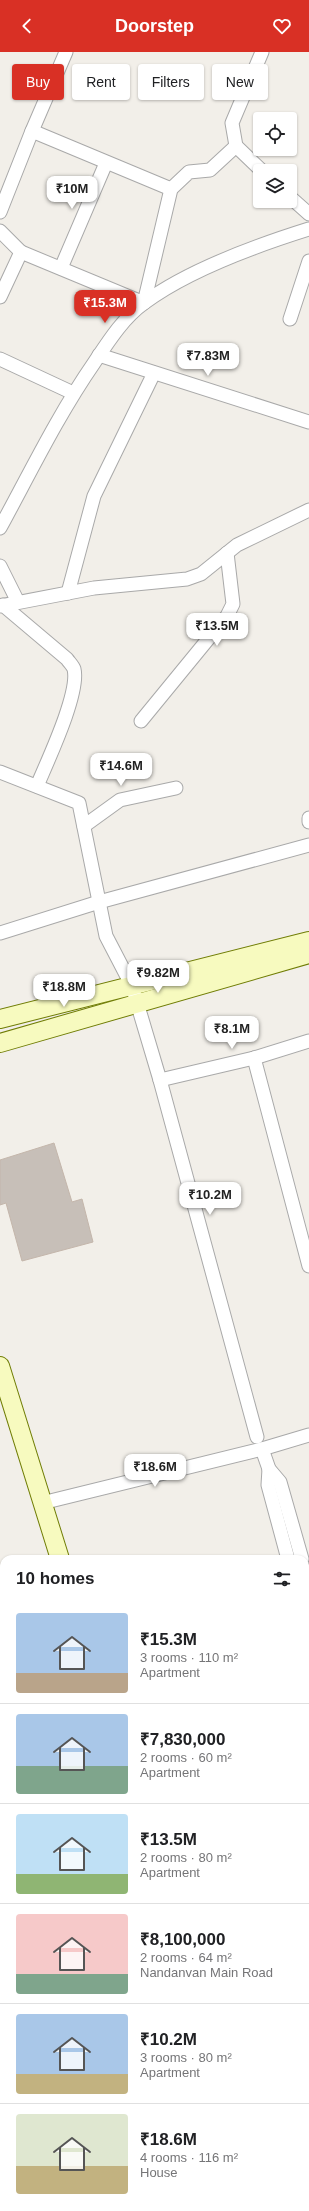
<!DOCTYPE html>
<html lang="en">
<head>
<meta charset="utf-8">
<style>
  :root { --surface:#fff; --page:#f6f6f6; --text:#202124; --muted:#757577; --line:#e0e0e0; --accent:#d93025 }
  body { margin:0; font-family:Arial,sans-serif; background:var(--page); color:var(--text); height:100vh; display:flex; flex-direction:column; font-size:15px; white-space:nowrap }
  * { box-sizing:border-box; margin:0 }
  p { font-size:13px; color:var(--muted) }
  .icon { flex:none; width:22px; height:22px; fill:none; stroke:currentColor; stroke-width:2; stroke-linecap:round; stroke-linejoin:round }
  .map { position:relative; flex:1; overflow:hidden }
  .panel { position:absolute; left:0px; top:1503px; width:309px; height:656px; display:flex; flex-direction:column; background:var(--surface); border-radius:12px 12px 0 0; box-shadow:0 1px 3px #0004 }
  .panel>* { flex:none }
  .banner { position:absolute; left:12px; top:12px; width:285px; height:36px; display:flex; gap:8px }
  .fabs { position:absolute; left:253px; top:60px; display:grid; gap:8px }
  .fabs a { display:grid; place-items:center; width:44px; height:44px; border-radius:4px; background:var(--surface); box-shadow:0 1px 3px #0004; font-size:20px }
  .price { position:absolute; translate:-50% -34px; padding:0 9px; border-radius:8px; background:#fff; color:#222; font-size:13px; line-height:26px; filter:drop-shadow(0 1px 2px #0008) }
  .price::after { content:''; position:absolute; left:50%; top:24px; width:12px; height:9px; margin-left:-6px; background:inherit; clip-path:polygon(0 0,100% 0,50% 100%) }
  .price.on { background:var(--accent); color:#fff }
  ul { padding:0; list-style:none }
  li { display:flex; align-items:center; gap:12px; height:100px; padding:0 16px }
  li+li { border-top:1px solid var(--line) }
  li span { display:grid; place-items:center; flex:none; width:112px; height:80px; border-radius:4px; color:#555 }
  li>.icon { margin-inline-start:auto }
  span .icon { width:48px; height:48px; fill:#fffc; stroke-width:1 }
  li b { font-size:17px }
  h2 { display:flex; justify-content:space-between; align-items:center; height:48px; padding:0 16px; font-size:17px }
  .pill { padding:0 14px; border-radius:4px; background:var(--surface); box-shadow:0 1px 3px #0004; font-size:14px; line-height:36px }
  .pill.on { background:var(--accent); color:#fff }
  header { display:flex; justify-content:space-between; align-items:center; height:52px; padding:0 16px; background:var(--accent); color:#fff; font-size:18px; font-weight:700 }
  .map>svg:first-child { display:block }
  .park { fill:#c8facc }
  .building { fill:#c7bfb8; stroke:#c4b6ab }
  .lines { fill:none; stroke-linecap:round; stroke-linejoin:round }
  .street-casing { stroke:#a9a9a9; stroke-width:15 }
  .secondary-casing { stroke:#707d05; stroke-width:20 }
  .path { stroke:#fa8072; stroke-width:2.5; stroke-dasharray:2 2; stroke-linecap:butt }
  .street { stroke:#fff; stroke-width:13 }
  .secondary { stroke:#f7fabf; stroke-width:18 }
</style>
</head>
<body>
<header><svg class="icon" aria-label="back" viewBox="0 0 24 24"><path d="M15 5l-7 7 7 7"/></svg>Doorstep<svg class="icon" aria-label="heart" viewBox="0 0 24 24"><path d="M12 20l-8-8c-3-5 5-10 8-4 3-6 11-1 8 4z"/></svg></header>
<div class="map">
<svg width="309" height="2159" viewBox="0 0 309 2159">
  <rect width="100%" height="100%" fill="#f2efe9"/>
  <path class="park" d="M309,2012V2159H246L245,2155H305V2013Z"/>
  <path class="building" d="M54,1091L72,1150L82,1147L93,1190L22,1209L6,1151L0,1153V1108Z"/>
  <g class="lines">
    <g class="street-casing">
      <g id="street">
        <path d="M262,0L232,71L236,94L262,119"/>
        <path d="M32,79L66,0"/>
        <path d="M290,145L309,162"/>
        <path d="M0,160L32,79L171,137"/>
        <path d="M0,179L21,200"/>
        <path d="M61,216L106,111"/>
        <path d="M0,245L21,200L144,251L171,137L189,120L210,118L236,94"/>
        <path d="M290,267L309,209"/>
        <path d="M99,303L309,370"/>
        <path d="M0,307L73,341"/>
        <path d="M0,476C30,421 58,363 94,311C108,290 123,266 144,251C187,219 258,193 309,177"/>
        <path d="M0,514L18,550"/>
        <path d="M68,541L94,444L154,321"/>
        <path d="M3,553L67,607C69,610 73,614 74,617C80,641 47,710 37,734"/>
        <path d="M0,554L94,536L187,527L201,522L237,493L309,458"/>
        <path d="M141,669L227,564L233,552L227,501"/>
        <path d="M0,720L79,751L106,884L132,934L160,1028L257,1385"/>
        <path d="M309,766V770"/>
        <path d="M84,774L120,748L176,736"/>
        <path d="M0,881L99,850L309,793"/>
        <path d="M254,1006L309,1214"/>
        <path d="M160,1028L254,1006L309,989"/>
        <path d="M262,1397L269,1417L280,1430L302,1507"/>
        <path d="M269,1417L268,1433L288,1507"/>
        <path d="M42,1451L262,1397L309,1383"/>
        <path d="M305,1518L309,1531"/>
        <path d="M305,1568L309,1583"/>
        <path d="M305,1596L309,1595"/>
        <path d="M0,1641L4,1642"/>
        <path d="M305,1991L309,1990"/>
        <path d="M305,2006L309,2005"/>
        <path d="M0,2026L4,2027"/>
      </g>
    </g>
    <g class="secondary-casing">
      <g id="secondary">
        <path d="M0,967L309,889"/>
        <path d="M0,991L309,902"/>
        <path d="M0,1314L60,1507"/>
        <path d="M224,2155L226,2159"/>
      </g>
    </g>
    <g class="path">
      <path d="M305,2112L309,2111"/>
      <path d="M289,2155L290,2159"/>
    </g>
    <use href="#street" class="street"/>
    <use href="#secondary" class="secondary"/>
  </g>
</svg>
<div class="fabs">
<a><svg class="icon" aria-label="locate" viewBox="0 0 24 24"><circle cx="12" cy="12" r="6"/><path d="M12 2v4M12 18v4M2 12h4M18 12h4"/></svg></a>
<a><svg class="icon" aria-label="layers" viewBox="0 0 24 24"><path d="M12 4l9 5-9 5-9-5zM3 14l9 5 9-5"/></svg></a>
</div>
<b class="price" style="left:72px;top:158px">₹10M</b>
<b class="price on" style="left:105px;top:272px">₹15.3M</b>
<b class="price" style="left:208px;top:325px">₹7.83M</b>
<b class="price" style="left:217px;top:595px">₹13.5M</b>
<b class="price" style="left:121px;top:735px">₹14.6M</b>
<b class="price" style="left:158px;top:942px">₹9.82M</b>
<b class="price" style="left:64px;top:956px">₹18.8M</b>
<b class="price" style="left:232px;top:998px">₹8.1M</b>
<b class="price" style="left:210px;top:1164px">₹10.2M</b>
<b class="price" style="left:155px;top:1436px">₹18.6M</b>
<div class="banner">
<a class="pill on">Buy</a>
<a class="pill">Rent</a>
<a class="pill">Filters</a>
<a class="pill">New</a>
</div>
<section class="panel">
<h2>10 homes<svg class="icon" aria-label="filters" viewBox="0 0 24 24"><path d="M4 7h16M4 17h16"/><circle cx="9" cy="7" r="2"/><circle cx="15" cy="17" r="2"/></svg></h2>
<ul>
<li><span style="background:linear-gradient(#a9c7e8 75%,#b9a48a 0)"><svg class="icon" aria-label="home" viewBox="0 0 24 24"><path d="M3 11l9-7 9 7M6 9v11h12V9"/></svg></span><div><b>₹15.3M</b><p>3 rooms · 110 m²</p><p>Apartment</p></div></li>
<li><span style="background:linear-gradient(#a9c7e8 65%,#7fa58c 0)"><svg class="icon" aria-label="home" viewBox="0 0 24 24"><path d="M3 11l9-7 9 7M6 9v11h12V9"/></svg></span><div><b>₹7,830,000</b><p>2 rooms · 60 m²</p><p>Apartment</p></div></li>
<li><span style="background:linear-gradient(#bfe0f5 75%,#8fb573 0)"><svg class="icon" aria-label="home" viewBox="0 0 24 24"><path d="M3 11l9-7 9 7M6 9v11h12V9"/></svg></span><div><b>₹13.5M</b><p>2 rooms · 80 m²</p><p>Apartment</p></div></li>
<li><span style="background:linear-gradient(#f6c9c9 75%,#7fa58c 0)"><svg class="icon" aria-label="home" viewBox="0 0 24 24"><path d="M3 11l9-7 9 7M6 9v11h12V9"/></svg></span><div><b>₹8,100,000</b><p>2 rooms · 64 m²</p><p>Nandanvan Main Road</p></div></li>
<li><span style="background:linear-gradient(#a9c7e8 75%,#c2b280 0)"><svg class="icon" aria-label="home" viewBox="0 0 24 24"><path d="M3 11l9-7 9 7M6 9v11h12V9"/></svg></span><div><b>₹10.2M</b><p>3 rooms · 80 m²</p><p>Apartment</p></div></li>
<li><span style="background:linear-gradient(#dfe7d0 65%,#c2b280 0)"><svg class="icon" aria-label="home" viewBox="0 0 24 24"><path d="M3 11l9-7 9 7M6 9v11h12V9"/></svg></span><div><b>₹18.6M</b><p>4 rooms · 116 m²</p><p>House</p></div></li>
</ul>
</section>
</div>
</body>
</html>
